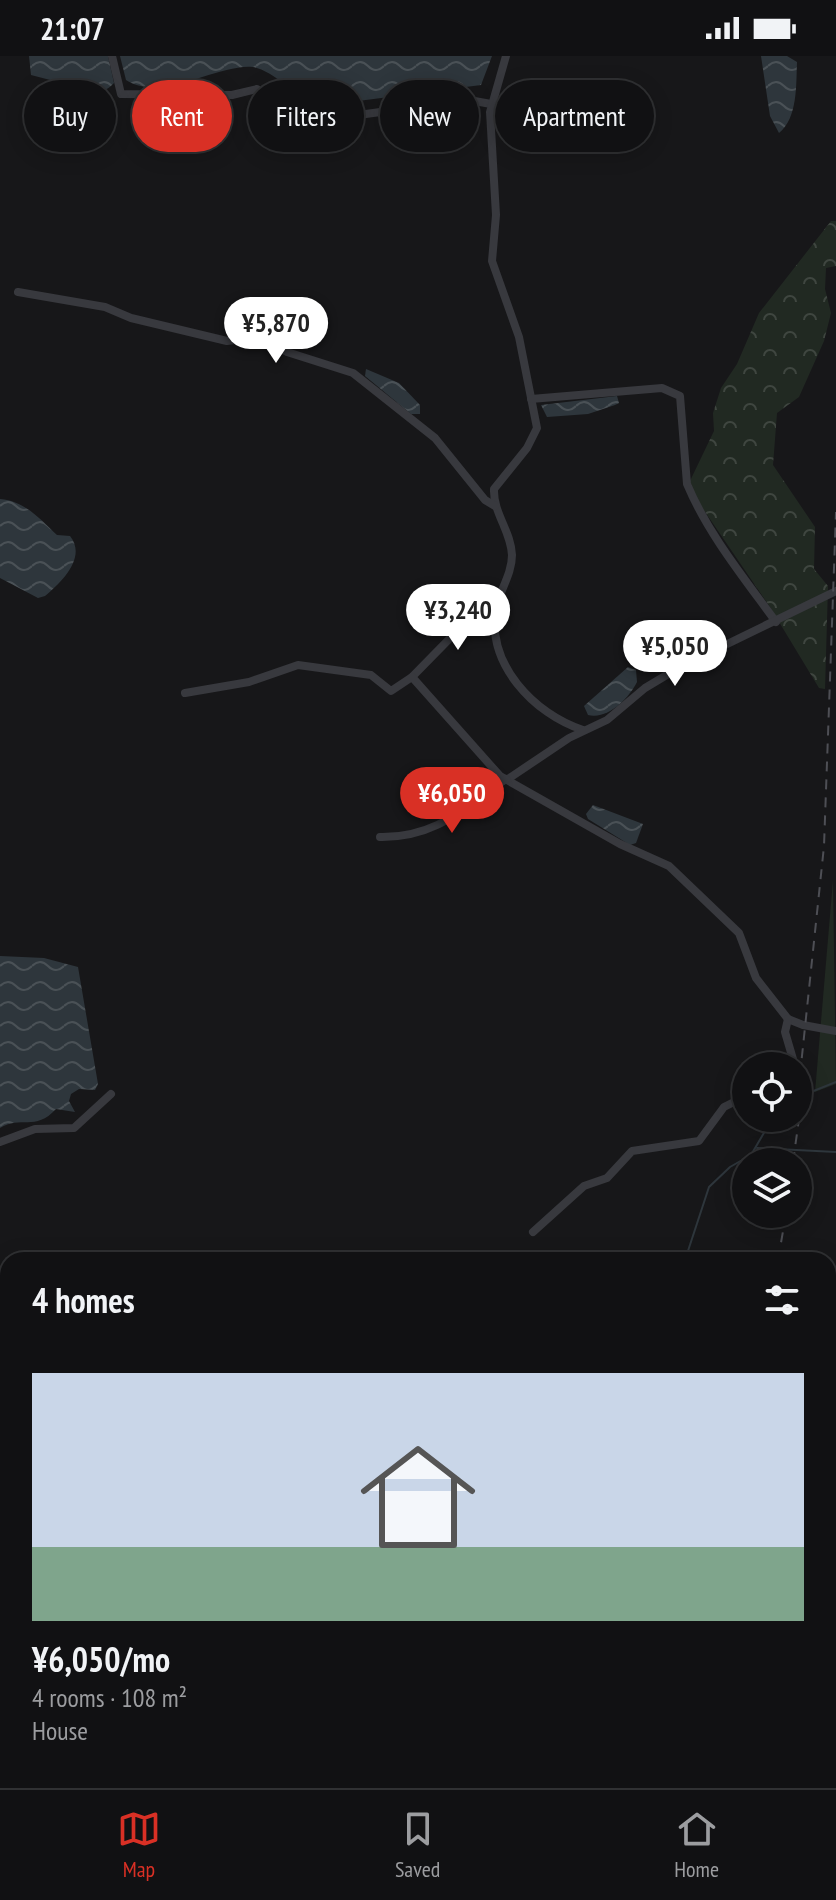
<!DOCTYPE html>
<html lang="en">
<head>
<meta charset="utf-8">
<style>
  :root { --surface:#111113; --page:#1e1f21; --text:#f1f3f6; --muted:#9c9da0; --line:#303133; --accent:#d93025 }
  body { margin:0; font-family:"PT Sans Narrow",sans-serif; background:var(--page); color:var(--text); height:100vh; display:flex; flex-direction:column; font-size:30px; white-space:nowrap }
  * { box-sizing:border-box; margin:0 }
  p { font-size:26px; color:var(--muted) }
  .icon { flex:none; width:44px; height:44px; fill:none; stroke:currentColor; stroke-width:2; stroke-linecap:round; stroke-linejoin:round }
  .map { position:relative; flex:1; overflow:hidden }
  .drawer { position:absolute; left:0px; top:1196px; width:836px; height:536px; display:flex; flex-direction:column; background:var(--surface); border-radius:24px 24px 0 0; box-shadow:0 4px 20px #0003,0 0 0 2px var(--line) }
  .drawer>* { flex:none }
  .hud { position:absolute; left:24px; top:24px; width:788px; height:72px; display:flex; gap:16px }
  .controls { position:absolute; left:732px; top:996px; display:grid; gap:16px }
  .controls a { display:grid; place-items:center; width:80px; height:80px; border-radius:50%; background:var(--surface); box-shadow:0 4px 20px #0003,0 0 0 2px var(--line); font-size:40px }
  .price { position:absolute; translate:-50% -68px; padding:0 18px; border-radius:28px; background:#fff; color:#222; font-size:26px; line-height:52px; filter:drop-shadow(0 2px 4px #0008) }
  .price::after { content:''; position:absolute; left:50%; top:48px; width:24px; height:18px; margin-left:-12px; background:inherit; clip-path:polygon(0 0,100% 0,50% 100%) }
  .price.on { background:var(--accent); color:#fff }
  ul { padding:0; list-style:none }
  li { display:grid; align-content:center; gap:16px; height:424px; padding:0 32px }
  li span { display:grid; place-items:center; height:248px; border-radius:0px; color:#555 }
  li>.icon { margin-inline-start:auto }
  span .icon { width:144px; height:144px; fill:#fffc; stroke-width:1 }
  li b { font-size:34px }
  h2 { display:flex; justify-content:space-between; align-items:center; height:96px; padding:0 32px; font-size:34px }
  .chip { padding:0 28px; border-radius:36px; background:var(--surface); box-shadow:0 4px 20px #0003,0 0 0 2px var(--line); font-size:28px; line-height:72px }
  .chip.on { background:var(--accent); color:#fff }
  .status { display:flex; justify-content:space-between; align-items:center; height:56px; padding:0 40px; background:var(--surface); direction:ltr }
  .status svg { height:22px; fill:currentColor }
  .tabs { display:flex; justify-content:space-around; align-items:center; height:112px; border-top:2px solid var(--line); background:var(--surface); font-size:22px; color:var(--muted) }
  .tabs a { display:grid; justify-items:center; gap:4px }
  .tabs .on { color:var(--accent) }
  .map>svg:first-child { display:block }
  .green { fill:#212922 }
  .forest { fill:url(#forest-crowns) }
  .water { fill:url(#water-waves) }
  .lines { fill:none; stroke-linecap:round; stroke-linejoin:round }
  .stream { stroke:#2e363c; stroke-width:2 }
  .minor { stroke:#38393e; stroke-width:8 }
  .rail { stroke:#4e4f55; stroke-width:2; stroke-dasharray:10 8; stroke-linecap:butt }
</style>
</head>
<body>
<div class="status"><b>21:07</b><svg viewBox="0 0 49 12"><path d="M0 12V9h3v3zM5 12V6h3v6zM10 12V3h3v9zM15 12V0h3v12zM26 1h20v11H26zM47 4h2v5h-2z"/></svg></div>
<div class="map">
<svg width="836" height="1732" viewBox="0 0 836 1732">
  <defs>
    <pattern id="forest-crowns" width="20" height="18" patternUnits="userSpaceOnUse" patternTransform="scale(2)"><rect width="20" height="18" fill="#212922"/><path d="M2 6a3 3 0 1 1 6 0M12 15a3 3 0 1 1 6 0" fill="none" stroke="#3f4640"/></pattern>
    <pattern id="water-waves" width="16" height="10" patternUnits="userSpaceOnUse" patternTransform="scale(2)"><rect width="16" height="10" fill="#2e363c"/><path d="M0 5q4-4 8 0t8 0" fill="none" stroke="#4a5156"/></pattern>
  </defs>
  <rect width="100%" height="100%" fill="#171719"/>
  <g class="green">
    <path d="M833,824L836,1028L815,1036Z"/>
    <path d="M828,1600L836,1608V1695L828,1692Z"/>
  </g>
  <g class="forest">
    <path d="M831,165H836V210L826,212L825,233L831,257L824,285L799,341L777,357L773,409L815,471L814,513L828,530L825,633L819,632L770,551L697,444L690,425L714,375L713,357L721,332L737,308L759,257Z"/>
    <path d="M8,1501V1639L0,1642V1506Z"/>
    <path d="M828,1697L836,1699V1732H698L683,1724H828Z"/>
    <path d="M20,1724H352L349,1732H20Z"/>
    <path d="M375,1724H551L547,1732H374Z"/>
  </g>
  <g class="water">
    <path d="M29,0H108L114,27C100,43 75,37 58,29V26L31,19Z"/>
    <path d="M120,0H492L481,29L312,51C299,40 272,14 253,11C220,7 160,47 126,24Z"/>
    <path d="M761,0H787L797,6C796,28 798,62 779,77L770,60Z"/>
    <path d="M366,313L399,327L420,349V358H411L365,320Z"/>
    <path d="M617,340L619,347L615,349L588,358L547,361L541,349Z"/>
    <path d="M0,443C25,445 40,463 57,479L70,480C87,501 62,526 45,540L38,542L0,522Z"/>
    <path d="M628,611L636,614L637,626C629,642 608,664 588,659L584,650Z"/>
    <path d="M593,749L643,768L636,787L630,789L588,763L586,758Z"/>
    <path d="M0,900L44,902L78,911L98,1028L95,1034L79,1033L71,1038L69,1045L75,1056L56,1053C35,1076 20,1059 0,1072Z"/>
  </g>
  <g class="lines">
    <g class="stream">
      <path d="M798,1047L811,1036L836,1026"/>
      <path d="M757,1092L836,1096"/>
      <path d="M685,1204L709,1131L730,1111L751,1099L765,1075L779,1062"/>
    </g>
    <g class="minor">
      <path d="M112,0L121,38L232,39L257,33L300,62L314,65L469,44L491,48"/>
      <path d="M506,0L490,56L496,159L492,205L519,281L537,372L527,392L494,433C493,457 511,475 512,499C512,518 500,534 496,552C486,608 534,658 583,674"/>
      <path d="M18,236L105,251L131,262L227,285L260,281L287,296L353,317L435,382L485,444L495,450"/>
      <path d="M531,343L662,332L680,340L687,428C708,478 744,522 776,566"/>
      <path d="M412,621L463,569L496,552"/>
      <path d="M185,637L249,626L298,609L371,619L391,635L412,621L500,720L620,788L669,810L739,877L756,922L788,963L803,969L836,975"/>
      <path d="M508,723L569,682L607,664L645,632L680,611L836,535"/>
      <path d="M380,781C435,782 463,753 506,723"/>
      <path d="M788,963L785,976L795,1010"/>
      <path d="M0,1086L35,1073L74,1072L111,1038"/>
      <path d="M533,1176L584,1130L607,1122L632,1095L699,1085L724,1051L746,1040"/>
    </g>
    <g class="rail">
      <path d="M798,1038L824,790L836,456"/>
      <path d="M793,1106L804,1027"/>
      <path d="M778,1204L786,1158"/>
      <path d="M644,1732L646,1724"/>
    </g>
  </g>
</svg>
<div class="controls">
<a><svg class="icon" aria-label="locate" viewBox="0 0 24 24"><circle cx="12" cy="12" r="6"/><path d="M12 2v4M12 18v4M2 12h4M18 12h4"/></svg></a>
<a><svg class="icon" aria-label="layers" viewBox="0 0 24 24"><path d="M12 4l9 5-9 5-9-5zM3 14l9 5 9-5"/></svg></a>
</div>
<b class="price" style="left:276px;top:309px">¥5,870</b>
<b class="price" style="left:458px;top:596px">¥3,240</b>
<b class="price" style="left:675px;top:632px">¥5,050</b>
<b class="price on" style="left:452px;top:779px">¥6,050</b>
<div class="hud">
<a class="chip">Buy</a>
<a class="chip on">Rent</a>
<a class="chip">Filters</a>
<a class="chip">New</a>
<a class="chip">Apartment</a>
</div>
<section class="drawer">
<h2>4 homes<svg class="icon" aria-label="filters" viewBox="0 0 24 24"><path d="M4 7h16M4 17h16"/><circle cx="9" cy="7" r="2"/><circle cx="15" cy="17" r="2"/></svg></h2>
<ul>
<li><span style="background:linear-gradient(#c9d6e8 70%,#7fa58c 0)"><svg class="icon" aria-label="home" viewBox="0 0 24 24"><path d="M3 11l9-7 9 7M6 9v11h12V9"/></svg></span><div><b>¥6,050/mo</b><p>4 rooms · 108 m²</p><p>House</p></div></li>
</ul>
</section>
</div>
<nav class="tabs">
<a class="on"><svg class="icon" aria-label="map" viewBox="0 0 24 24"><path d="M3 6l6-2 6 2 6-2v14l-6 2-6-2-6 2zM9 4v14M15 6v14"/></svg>Map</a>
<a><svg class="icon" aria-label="saved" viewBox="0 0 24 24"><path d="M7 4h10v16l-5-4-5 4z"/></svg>Saved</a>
<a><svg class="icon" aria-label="home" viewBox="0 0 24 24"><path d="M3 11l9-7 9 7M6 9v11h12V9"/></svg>Home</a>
</nav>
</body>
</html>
